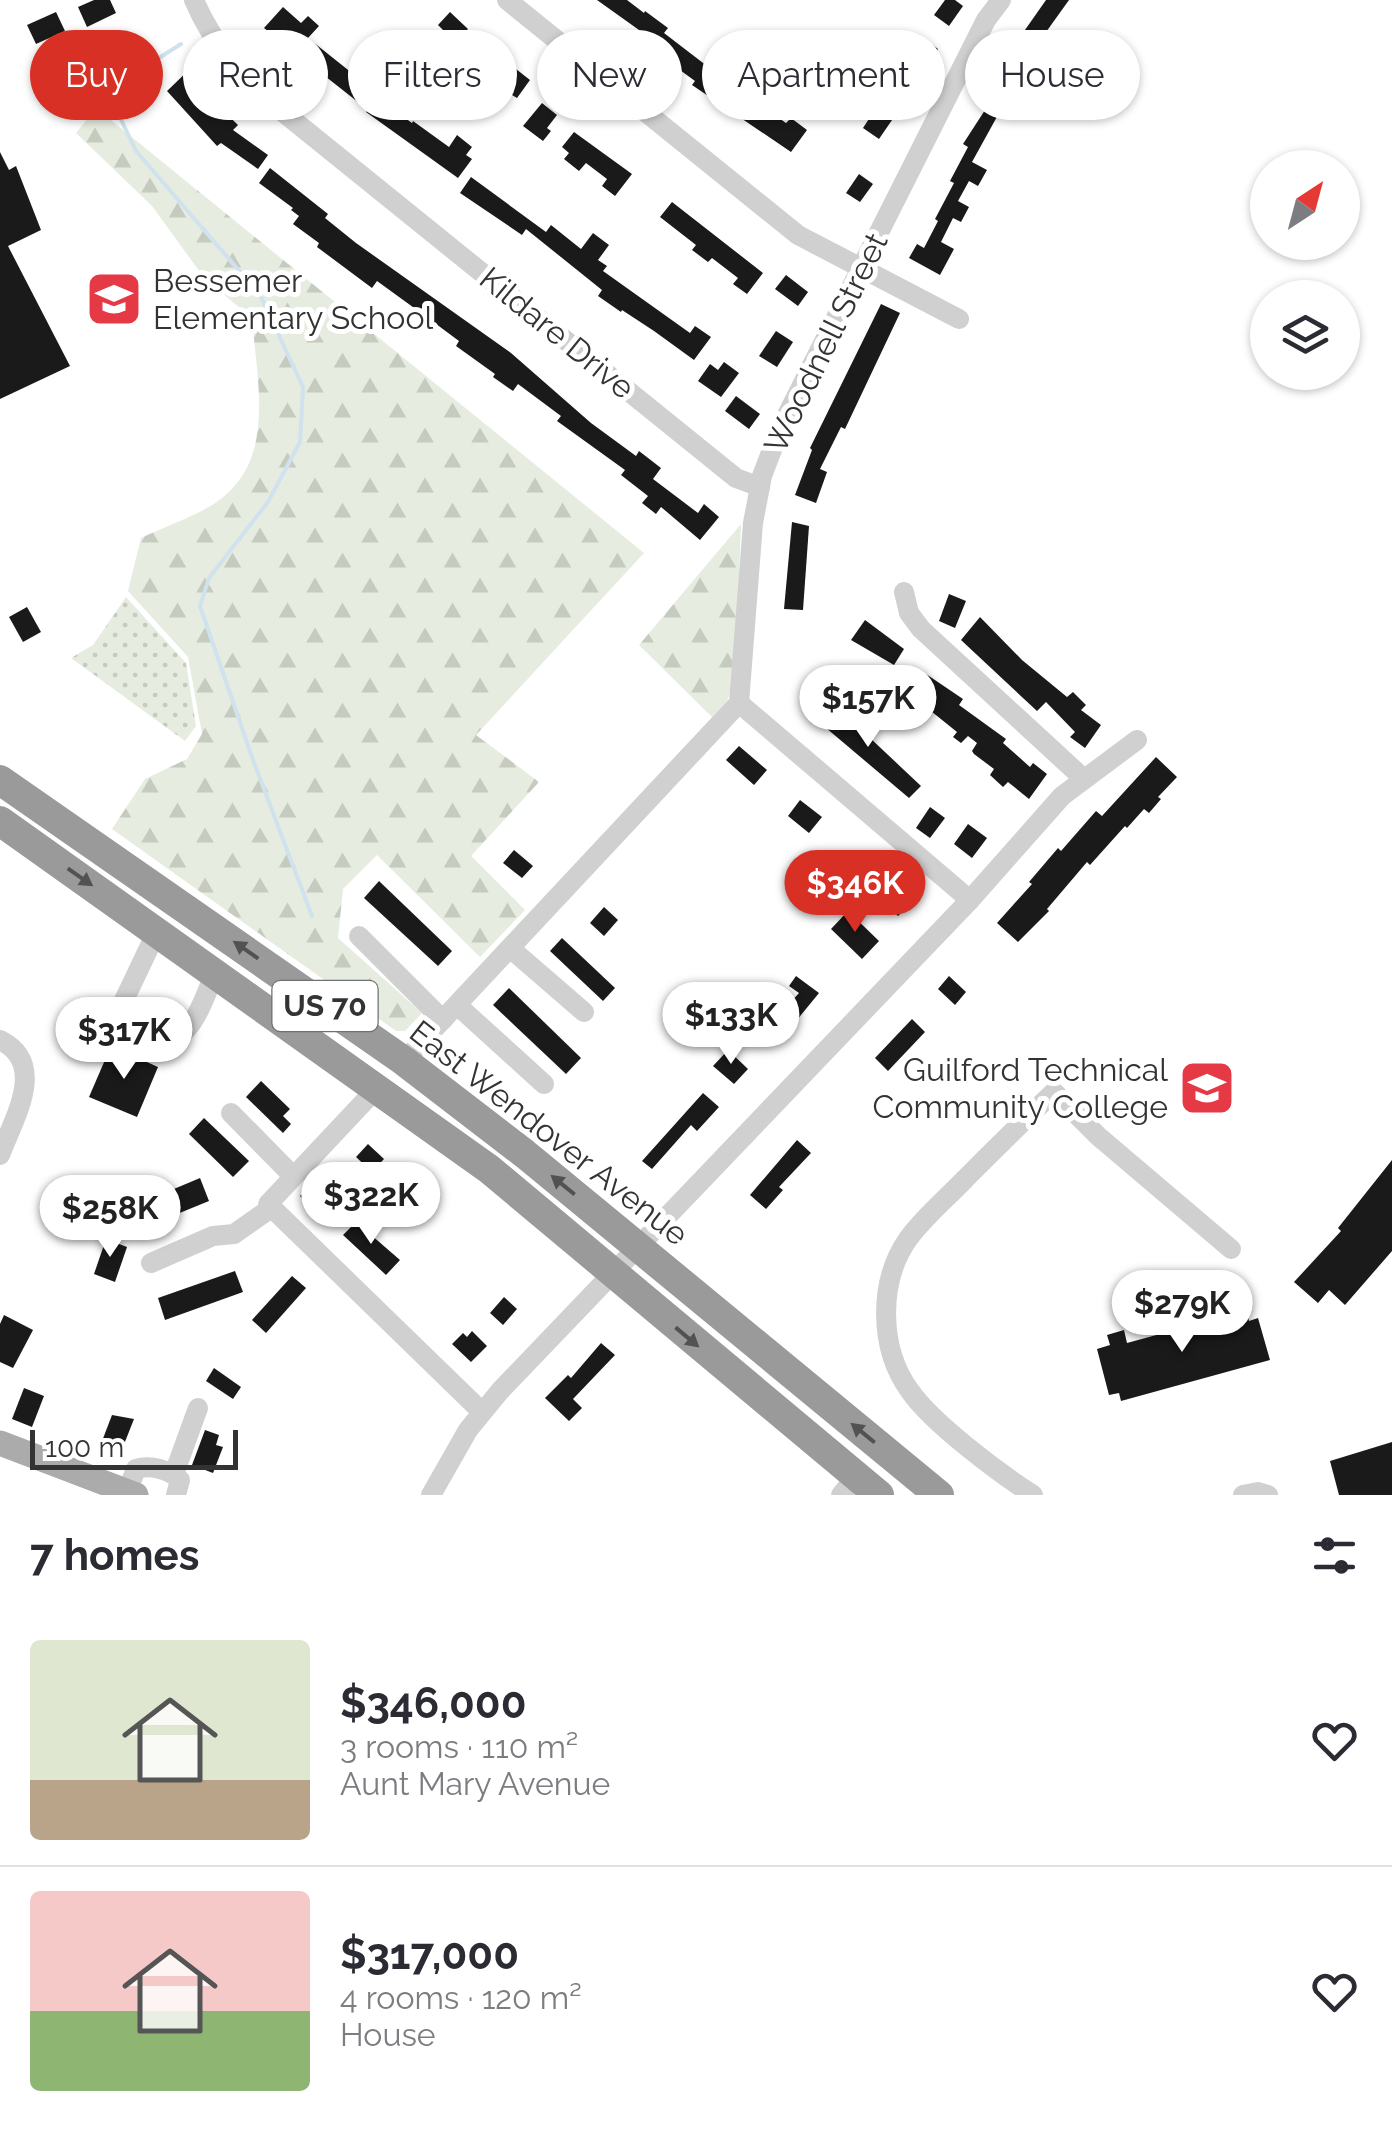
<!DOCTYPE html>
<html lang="en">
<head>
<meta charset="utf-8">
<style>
  :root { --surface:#fff; --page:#f7f7f7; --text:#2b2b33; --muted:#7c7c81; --line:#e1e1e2; --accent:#d93025 }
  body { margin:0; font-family:Raleway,sans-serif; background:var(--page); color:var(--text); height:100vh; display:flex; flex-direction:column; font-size:38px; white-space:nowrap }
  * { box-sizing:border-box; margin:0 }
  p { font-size:32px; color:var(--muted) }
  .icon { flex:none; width:55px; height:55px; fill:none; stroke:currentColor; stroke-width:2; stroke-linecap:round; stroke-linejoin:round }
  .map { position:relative; height:1495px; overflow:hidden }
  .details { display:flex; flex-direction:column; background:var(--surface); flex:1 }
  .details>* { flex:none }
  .hud { position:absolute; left:30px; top:30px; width:1332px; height:90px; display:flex; gap:20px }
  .needle { width:65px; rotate:36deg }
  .controls { position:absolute; left:1250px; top:150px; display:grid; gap:20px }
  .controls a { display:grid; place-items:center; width:110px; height:110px; border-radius:50%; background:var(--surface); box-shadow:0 2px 8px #0004; font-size:50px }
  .scale { position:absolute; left:30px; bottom:25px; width:208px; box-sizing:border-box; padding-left:10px; border:5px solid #333; border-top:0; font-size:28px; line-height:35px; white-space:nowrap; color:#333; -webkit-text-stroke:8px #fff; paint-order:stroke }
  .price { position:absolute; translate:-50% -85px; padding:0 22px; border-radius:35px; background:#fff; color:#222; font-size:32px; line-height:65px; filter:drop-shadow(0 2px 5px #0008) }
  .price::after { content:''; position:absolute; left:50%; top:60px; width:30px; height:22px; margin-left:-15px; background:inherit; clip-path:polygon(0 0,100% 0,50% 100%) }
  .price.current { background:var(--accent); color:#fff }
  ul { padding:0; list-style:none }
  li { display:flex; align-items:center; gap:30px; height:250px; padding:0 30px }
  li+li { border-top:2px solid var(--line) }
  li span { display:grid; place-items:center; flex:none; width:280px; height:200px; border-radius:10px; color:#555 }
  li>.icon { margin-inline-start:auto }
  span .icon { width:120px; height:120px; fill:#fffc; stroke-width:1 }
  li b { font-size:42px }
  h2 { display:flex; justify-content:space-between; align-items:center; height:120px; padding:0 30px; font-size:42px }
  .pill { padding:0 35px; border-radius:45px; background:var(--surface); box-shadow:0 2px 8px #0004; font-size:35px; line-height:90px }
  .pill.current { background:var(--accent); color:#fff }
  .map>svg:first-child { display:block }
  .grass { fill:url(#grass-dots) }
  .forest { fill:url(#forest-firs) }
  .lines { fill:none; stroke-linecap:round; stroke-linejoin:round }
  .stream { stroke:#cfe2ee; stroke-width:4 }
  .building { fill:#1a1a1a }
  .minor { stroke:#d0d0d0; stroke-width:20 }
  .major { stroke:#ababab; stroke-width:25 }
  .highway { stroke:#9a9a9a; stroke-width:30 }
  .oneway { fill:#525252 }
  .labels { text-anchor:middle; stroke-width:10; stroke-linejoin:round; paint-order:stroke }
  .shield { fill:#fff; stroke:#707070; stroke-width:2.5 }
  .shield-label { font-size:30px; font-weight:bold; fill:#333 }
  .poi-label { font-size:32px; fill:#333; stroke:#fff; text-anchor:start }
  .street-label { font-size:32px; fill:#333; stroke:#fff }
</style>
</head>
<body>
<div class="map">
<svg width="1392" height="1495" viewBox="0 0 1392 1495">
  <defs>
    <pattern id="grass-dots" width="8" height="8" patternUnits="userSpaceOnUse" patternTransform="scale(2.5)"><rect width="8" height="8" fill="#e6ecdf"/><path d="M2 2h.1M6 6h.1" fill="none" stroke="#c6cbc0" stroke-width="1.8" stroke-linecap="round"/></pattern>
    <pattern id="forest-firs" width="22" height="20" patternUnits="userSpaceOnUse" patternTransform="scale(2.5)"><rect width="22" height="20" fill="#e6ecdf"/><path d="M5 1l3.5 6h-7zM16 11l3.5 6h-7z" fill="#c6cbc0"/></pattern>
  </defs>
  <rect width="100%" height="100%" fill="#fff"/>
  <path class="grass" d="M126,597L186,663L196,726L185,741L71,658L93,645Z"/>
  <g class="forest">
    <path d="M96,108L644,553L476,735L539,782L471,856L525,910L480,957L377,855L343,889L338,938L422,1013L405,1031H396L112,829L145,779L187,759L202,734L188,657L128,591L141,538C164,527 191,518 212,505C278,464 257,384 252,318L205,279L152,206L76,133Z"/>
    <path d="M741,524L735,682L727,701L712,717L639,645Z"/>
  </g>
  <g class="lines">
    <path class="stream" d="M181,44L115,86L116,109L136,151L260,295L303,387L300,442L268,502L209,578L200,606L253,760L312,916"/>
  </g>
  <g class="building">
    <path d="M94,0H110L116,13L87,27L78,7Z"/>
    <path d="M597,0H627L644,13L645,11L668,28L664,33L707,66L711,61L734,78L728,86L756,108L773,85L783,93L769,111L786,123L791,118L807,130L791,152L692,85L695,81L662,57L667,50Z"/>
    <path d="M945,0H955L963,6L949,26L934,15Z"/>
    <path d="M1046,0H1069L1016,74L1001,64Z"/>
    <path d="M283,7L301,23L308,16L319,26L308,38L372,89L369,92L412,123L413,121L449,147L457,135L472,147L466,155L472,159L458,178L366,112L368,110L264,28Z"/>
    <path d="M56,12L65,31L36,44L27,25Z"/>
    <path d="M450,12L468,29L463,34L503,67L507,62L530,80L517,98L512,95L508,100L496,92L501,86L483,73L477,80L452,59L434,81L422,71L444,44L439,40L446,33L438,25Z"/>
    <path d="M918,34L938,49L925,67L909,56L913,50L909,47Z"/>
    <path d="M193,66L206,80L199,87L238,125L233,130L268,155L258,169L221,143L217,146L167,91Z"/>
    <path d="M892,71L916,85L879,139L863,128L887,91L882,88Z"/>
    <path d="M992,87L1009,95L972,162L987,170L978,186L969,181L958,201L969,207L961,222L953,218L941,242L954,249L940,275L909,258L917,244L924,248L938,221L935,219L954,183L950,181L968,147L963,144L985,110L982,108Z"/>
    <path d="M542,103L557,115L547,128L551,131L543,141L523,126Z"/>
    <path d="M574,132L632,174L615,196L602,186L607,179L586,163L579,171L564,159L569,153L562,147Z"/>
    <path d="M0,152L9,170L16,166L41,230L8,246L70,366L0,399Z"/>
    <path d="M270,168L328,214L325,218L356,243L511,353L591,423L636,456L639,451L661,468L653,479L698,513L704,504L719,517L700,540L661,507L656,514L642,503L648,496L621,475L625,470L557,421L561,416L518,384L513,391L493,377L495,374L456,346L459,341L428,318L377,281L372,288L317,247L319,243L293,224L299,216L291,210L293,208L259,183Z"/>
    <path d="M859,174L873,184L860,202L846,193Z"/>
    <path d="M471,177L546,232L551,225L581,249L593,233L609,245L598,260L607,266L603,271L690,333L695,326L711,337L694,360L654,331L622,310L621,312L598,296L602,290L526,229L522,235L460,193Z"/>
    <path d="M672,202L763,273L747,294L733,284L738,278L712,258L708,262L692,250L696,245L660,217Z"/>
    <path d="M786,275L808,292L798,306L775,289Z"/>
    <path d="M881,304L900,313L845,429L841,427L820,469L827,472L816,503L795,495L812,450L810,448Z"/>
    <path d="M776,331L793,342L777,367L759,356Z"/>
    <path d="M724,362L739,373L721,397L698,381L710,364L718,370Z"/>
    <path d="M736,396L760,414L749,429L725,411Z"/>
    <path d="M792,522L809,526L803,610L784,609Z"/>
    <path d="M949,594L966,601L955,628L939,621Z"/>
    <path d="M27,607L41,632L23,642L9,617Z"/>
    <path d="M980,617L1022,660L1067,697L1073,692L1086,705L1081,710L1101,725L1085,748L1070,737L1075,732L1046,702L1037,711L961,640Z"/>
    <path d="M865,620L904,649L894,665L851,640Z"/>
    <path d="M926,674L963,699L959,705L1006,739L1003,743L1030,767L1033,763L1047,774L1029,799L1008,782L1003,787L990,775L994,769L974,754L972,751L977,743L968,736L961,743L953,737L957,732L911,695Z"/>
    <path d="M834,704L921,786L909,798L819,722Z"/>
    <path d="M739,746L767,770L754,785L726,760Z"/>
    <path d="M1156,757L1177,777L1158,797L1161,799L1149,813L1144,809L1127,828L1125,826L1090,865L1087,862L1047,909L1049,911L1018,942L997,923L1032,884L1029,882L1058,848L1061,851L1096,811L1102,816Z"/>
    <path d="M800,800L822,817L809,833L788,816Z"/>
    <path d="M930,807L945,818L930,838L916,828Z"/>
    <path d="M968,824L987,838L972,858L954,844Z"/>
    <path d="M514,850L533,866L522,878L503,863Z"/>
    <path d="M379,881L452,951L438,966L364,898Z"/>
    <path d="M898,884L914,901L898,916L882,900Z"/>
    <path d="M604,907L618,920L604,936L590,923Z"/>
    <path d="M848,911L879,941L862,959L831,929Z"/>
    <path d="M562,938L615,988L603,1001L550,951Z"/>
    <path d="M796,976L819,993L783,1037L770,1025L799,993L789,986Z"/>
    <path d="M949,976L966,992L955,1005L938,989Z"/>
    <path d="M509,988L581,1058L566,1074L493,1005Z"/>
    <path d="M912,1019L925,1032L888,1071L875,1058Z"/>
    <path d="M111,1046L158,1067L137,1117L89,1097Z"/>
    <path d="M728,1050L748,1069L734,1084L713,1066Z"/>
    <path d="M261,1081L290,1109L283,1116L291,1124L283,1133L246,1097Z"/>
    <path d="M703,1093L719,1107L697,1131L691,1125L652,1169L642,1161Z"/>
    <path d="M204,1118L249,1161L233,1177L189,1134Z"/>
    <path d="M797,1140L811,1153L779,1187L783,1190L766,1209L750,1195Z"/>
    <path d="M368,1144L384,1159L372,1172L356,1157Z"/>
    <path d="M1392,1160V1251L1345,1305L1329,1290L1318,1303L1294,1282L1341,1231L1338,1228Z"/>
    <path d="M200,1178L209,1201L133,1232L124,1210Z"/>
    <path d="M316,1180L333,1196L317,1212L300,1196Z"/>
    <path d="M349,1183L362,1194L350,1208L337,1196Z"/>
    <path d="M360,1218L373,1231L370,1234L400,1260L386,1275L343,1235Z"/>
    <path d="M106,1239L127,1247L115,1282L94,1274Z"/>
    <path d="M235,1271L243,1292L165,1320L158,1298Z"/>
    <path d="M292,1276L306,1288L266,1333L252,1320Z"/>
    <path d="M504,1297L517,1309L503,1325L490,1313Z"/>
    <path d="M1245,1305L1249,1321L1258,1318L1270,1360L1121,1401L1119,1393L1109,1395L1097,1349L1110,1345L1107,1335L1124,1330L1127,1343L1230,1315L1229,1310Z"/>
    <path d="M4,1315L33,1330L13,1368L0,1362V1324Z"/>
    <path d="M472,1331L487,1346L471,1362L452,1344L463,1333L467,1337Z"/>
    <path d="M601,1343L615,1355L573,1399L582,1408L569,1421L545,1398L568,1375L571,1378Z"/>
    <path d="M214,1368L241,1387L233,1399L206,1381Z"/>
    <path d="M24,1388L44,1396L32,1427L12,1419Z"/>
    <path d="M112,1415L134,1419L119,1457L99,1449Z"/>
    <path d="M205,1430L219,1435L216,1445L223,1447L213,1473L192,1465Z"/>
    <path d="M1392,1442V1495H1339L1330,1461Z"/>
  </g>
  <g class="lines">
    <g class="minor">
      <path d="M194,0C213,44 241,77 278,108L736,478L760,487"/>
      <path d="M507,0L798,235L959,319"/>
      <path d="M904,592L909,613L921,629L1084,779"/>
      <path d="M739,703L970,900"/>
      <path d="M157,931L117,1015L123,1031C132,1035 145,1042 154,1043C192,1046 204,998 215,972"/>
      <path d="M359,936L443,1020"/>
      <path d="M510,948L584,1012"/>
      <path d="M457,1005L544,1084"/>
      <path d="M0,1040C48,1064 14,1118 0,1155"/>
      <path d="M404,1061L739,703L753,523L762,476L780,429L986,20L1001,0"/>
      <path d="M377,1088L268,1204L482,1412"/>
      <path d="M231,1113L293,1176"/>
      <path d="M151,1263L213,1236L234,1234L271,1208"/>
      <path d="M174,1474L198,1408"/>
      <path d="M127,1492L136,1469C150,1464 170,1470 180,1480L176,1495"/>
      <path d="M431,1495L468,1430L500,1391L970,900L1062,796L1137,740"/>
      <path d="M841,1495L856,1477"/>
      <path d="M1033,1495C999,1473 932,1423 910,1391C879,1349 878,1282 908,1239C924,1217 947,1198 966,1178C995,1149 1024,1120 1054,1092L1098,1136L1231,1249"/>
      <path d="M1243,1495L1258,1492L1268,1495"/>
    </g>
    <path class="major" d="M0,1443L136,1495"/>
    <g class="highway">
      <path d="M0,780L404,1061L525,1154L939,1495"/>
      <path d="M0,821L489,1169L879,1495"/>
    </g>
  </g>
  <defs><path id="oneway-solid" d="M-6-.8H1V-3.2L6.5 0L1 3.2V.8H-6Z" transform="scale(2.5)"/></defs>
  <g class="oneway">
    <use href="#oneway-solid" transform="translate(80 877) rotate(35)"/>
    <use href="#oneway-solid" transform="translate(246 950) rotate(-145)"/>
    <use href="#oneway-solid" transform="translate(563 1185) rotate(-141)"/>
    <use href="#oneway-solid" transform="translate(687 1337) rotate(40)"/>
    <use href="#oneway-solid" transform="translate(863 1433) rotate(-141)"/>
  </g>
  <defs>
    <g id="school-square" transform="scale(2.875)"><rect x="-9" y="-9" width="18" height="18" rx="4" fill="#e63946" stroke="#fff"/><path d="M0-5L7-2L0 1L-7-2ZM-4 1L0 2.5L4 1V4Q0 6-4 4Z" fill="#fff"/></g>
    <g id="university-square" transform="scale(2.875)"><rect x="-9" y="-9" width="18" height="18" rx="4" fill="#e63946" stroke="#fff"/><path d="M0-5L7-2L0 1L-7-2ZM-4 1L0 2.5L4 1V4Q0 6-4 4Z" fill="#fff"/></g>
  </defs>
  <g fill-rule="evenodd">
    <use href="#school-square" x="114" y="299"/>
    <use href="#university-square" x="1207" y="1088"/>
  </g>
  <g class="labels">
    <rect class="shield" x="272.5" y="981" width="105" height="50" rx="8"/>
    <g class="shield-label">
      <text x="325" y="1016">US 70</text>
    </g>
    <g class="poi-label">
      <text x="153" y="292">Bessemer<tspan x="153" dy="37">Elementary School</tspan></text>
      <text x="1168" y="1081" text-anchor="end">Guilford Technical<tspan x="1168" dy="37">Community College</tspan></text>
    </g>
    <g class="street-label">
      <text transform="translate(557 333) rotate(39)" y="11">Kildare Drive</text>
      <text transform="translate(826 343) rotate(-64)" y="11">Woodnell Street</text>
      <text transform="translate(549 1133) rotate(38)" y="11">East Wendover Avenue</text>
    </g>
  </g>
</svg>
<div class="controls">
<a><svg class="needle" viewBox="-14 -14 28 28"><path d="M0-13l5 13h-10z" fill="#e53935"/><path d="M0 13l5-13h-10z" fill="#7c7c81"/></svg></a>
<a><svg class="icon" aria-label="layers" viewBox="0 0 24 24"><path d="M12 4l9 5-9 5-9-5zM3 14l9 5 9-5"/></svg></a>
</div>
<div class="scale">100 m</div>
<b class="price" style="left:868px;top:750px">$157K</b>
<b class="price current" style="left:855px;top:935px">$346K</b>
<b class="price" style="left:731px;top:1067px">$133K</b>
<b class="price" style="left:124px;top:1082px">$317K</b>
<b class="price" style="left:371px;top:1247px">$322K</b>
<b class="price" style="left:110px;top:1260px">$258K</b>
<b class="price" style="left:1182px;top:1355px">$279K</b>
<div class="hud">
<a class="pill current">Buy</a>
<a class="pill">Rent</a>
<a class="pill">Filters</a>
<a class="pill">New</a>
<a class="pill">Apartment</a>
<a class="pill">House</a>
</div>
</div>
<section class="details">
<h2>7 homes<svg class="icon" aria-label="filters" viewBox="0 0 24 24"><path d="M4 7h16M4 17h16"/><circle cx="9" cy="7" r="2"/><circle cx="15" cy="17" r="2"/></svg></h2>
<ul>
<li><span style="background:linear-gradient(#dfe7d0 70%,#b9a48a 0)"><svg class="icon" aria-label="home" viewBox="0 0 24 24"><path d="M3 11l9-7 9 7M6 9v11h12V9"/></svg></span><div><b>$346,000</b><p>3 rooms · 110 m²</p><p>Aunt Mary Avenue</p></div><svg class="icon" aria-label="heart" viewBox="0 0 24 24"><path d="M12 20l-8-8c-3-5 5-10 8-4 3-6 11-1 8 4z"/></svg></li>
<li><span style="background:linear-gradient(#f6c9c9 60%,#8fb573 0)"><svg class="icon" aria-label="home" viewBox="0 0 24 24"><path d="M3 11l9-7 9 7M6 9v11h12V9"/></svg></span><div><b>$317,000</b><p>4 rooms · 120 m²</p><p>House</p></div><svg class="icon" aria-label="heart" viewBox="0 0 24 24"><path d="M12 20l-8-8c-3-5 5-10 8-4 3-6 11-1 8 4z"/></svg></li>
</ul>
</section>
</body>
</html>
